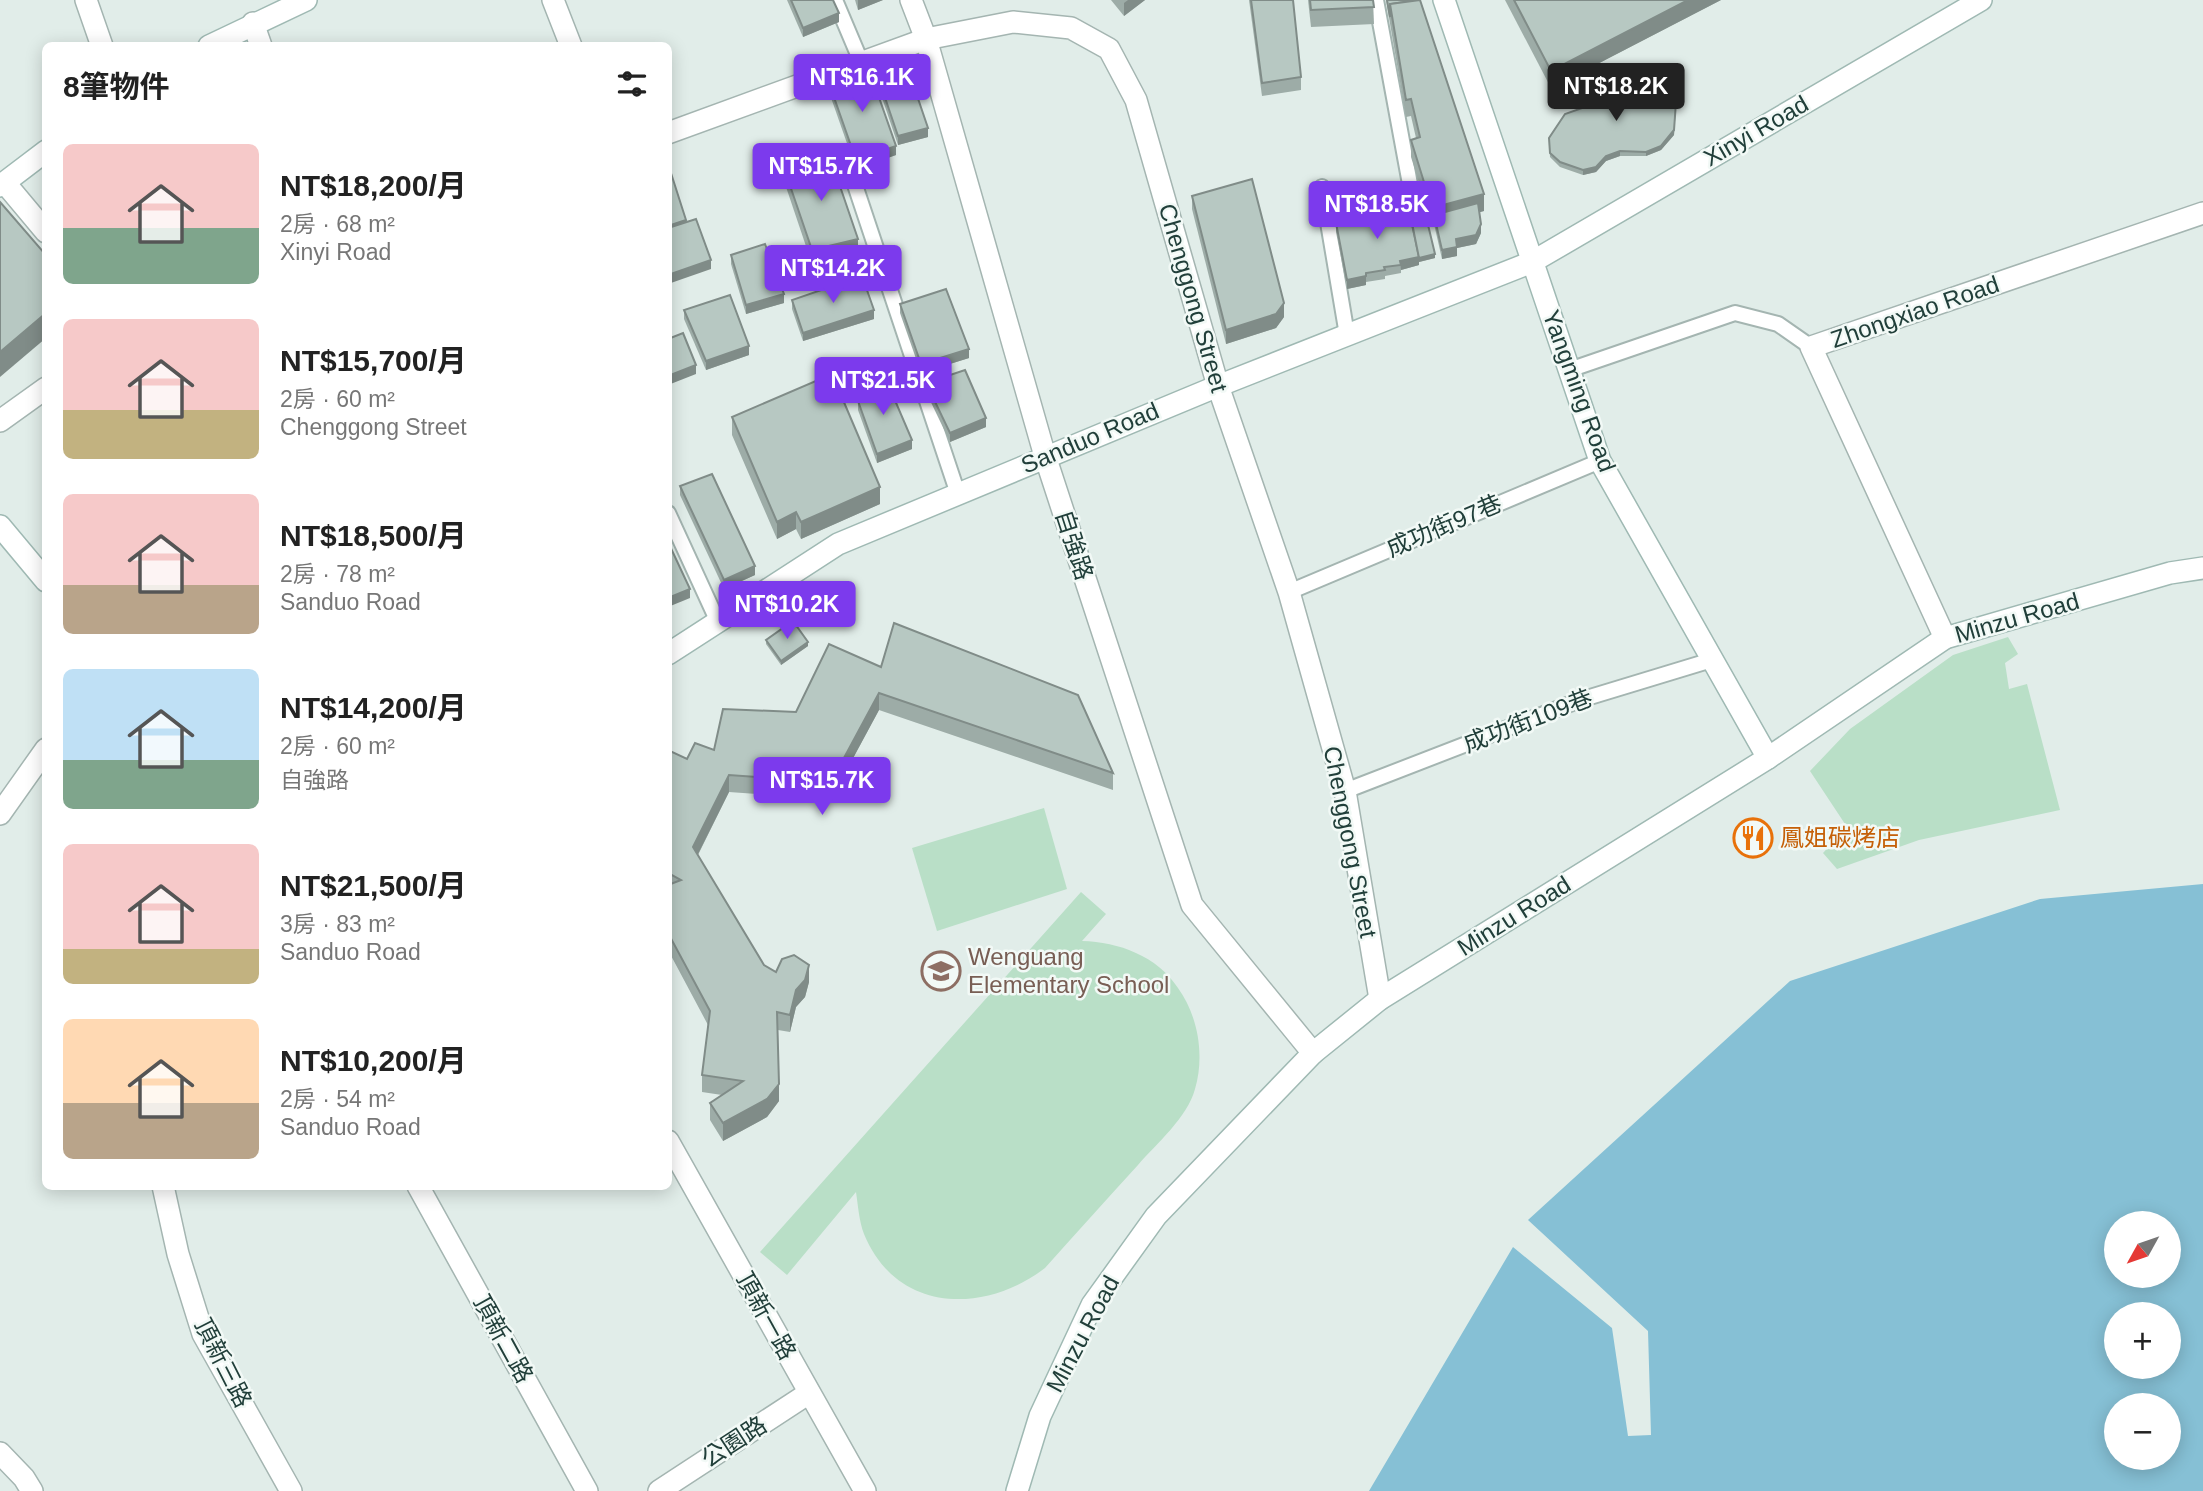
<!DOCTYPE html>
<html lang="zh-TW">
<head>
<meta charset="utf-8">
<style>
  :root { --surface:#fff; --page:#f2f2f2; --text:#222; --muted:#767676; --accent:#7c3aed }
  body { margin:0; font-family:Helvetica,"Noto Sans TC",sans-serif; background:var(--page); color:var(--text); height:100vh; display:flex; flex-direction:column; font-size:26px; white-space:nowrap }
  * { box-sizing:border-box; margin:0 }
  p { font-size:23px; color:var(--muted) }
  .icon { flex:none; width:38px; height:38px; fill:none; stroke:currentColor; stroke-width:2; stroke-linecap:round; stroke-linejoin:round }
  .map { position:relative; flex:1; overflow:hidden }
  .panel { position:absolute; left:42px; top:42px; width:630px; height:1148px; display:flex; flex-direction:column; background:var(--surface); border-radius:10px; box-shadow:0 4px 18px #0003 }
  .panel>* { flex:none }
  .needle { width:46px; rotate:230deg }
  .buttons { position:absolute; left:2104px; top:1211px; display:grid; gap:14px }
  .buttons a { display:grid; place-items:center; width:77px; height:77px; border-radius:50%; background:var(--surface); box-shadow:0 4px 18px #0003; font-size:35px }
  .price { position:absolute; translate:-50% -60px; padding:0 16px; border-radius:7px; background:var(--accent); color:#fff; font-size:23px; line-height:46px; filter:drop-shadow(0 2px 4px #0008) }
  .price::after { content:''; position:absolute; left:50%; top:42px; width:21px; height:16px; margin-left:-10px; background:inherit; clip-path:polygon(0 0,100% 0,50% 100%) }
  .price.current { background:#222; color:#fff }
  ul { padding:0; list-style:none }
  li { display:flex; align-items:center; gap:21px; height:175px; padding:0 21px }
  li span { display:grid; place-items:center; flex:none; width:196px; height:140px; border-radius:10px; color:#555 }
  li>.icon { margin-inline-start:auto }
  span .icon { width:84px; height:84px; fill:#fffc; stroke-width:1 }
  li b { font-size:30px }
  h2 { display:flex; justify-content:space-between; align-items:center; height:84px; padding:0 21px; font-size:30px }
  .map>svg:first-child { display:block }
  .green { fill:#b9dfc7 }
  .water { fill:#86c0d5; fill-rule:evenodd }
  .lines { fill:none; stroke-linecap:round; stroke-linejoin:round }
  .lane-casing { stroke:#a4b5b1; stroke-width:18 }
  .street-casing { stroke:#a4b5b1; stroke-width:24 }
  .secondary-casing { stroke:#9fb9b3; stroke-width:24 }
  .lane { stroke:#fff; stroke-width:14 }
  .street { stroke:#fff; stroke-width:21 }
  .secondary { stroke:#fff; stroke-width:21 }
  .wall { fill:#9daca7 }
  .shaded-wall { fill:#808c88 }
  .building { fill:#b7c8c2; stroke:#808c88; stroke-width:2 }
  .labels { text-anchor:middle; stroke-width:5; stroke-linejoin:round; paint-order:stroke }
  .street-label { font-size:24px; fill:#213f3a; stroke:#f2f9f6 }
  .food-label { font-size:24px; fill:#c56008; stroke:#f2f9f6; text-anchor:start }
  .education-label { font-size:24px; fill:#785e54; stroke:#f2f9f6; text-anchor:start }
</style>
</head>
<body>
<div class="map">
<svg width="2203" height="1491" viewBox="0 0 2203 1491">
  <rect width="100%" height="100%" fill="#e1ede9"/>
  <g class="green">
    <path d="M2008,637L2018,654L2005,663L2009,689L2027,684L2060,810L1919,840L1837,869L1823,853L1847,827L1810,771L1850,729L1953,655Z"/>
    <path d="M1044,808L1067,889L937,931L912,848Z"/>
    <path d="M1081,892L1106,914L1082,941C1119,942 1157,956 1178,988C1198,1016 1205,1055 1195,1089C1187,1118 1157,1143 1138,1165C1107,1199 1076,1233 1045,1268C985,1314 897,1314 864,1234C859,1221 858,1205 856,1192L787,1275L760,1252Z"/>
  </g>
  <path class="water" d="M2203,884V1491H1369L1513,1247L1612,1328L1628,1436L1651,1435L1648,1331L1528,1220L1790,981L2040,899ZM2116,1223H2168V1276H2116ZM2116,1314H2168V1367H2116ZM2116,1405H2168V1458H2116Z"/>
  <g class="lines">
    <g class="lane-casing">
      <g id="lane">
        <path d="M835,0L862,64"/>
        <path d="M1376,0L1412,195"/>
        <path d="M849,167L958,494"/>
        <path d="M1322,187L1347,335"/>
        <path d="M1569,370L1735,313L1778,324L1811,347"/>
        <path d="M668,513L718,622"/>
        <path d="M1289,592L1600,461"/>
        <path d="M1345,791L1580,700L1715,659"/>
      </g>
    </g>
    <g class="street-casing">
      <g id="street">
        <path d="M86,0L102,46"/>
        <path d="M553,0L571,46"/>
        <path d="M911,0L926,39L1045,456L1192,905L1313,1053"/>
        <path d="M253,23L261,46"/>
        <path d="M668,133L926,39L1013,22L1071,28L1109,49L1136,100L1218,386L1289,592L1345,791L1380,999"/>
        <path d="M5,183L46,232"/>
        <path d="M0,421L46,388"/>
        <path d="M1945,638L1811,347L2203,213"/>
        <path d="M0,814L46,749"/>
        <path d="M668,1141L865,1491"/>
        <path d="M163,1186L178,1254L203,1334L291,1491"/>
        <path d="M418,1186L587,1491"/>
        <path d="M0,1453L24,1478L32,1491"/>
        <path d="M659,1491L809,1393"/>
      </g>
    </g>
    <g class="secondary-casing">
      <g id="secondary">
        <path d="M1444,0L1600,461L1768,758"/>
        <path d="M209,46L306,0"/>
        <path d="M0,186L46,151"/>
        <path d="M0,526L46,581"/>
        <path d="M668,654L838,544L1218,386L1532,262L1981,0"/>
        <path d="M1017,1491L1040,1416L1092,1305L1156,1216L1313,1053L1380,999L1768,758L1945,638L2170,573L2203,568"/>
      </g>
    </g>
    <use href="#lane" class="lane"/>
    <use href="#street" class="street"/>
    <use href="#secondary" class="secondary"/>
  </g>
  <g class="wall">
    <path d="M787,0H833L839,22L803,37Z"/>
    <path d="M855,0H883L858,10Z"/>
    <path d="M1111,0H1145L1124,16Z"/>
    <path d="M1249,0H1293L1301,77V90L1262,96Z"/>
    <path d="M1308,0H1373L1374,24L1311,27Z"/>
    <path d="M1386,0H1420L1484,211L1479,212L1481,233L1476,244L1457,248V256L1442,259L1434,224L1432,225L1411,157V140L1416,138L1411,116L1406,117Z"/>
    <path d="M1505,0H1721L1551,88Z"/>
    <path d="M876,71L928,137L898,145L876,80Z"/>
    <path d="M829,83L896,155L856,169L829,92Z"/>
    <path d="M1676,106L1674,135L1661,150L1646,156H1620L1606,161L1596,172L1583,175L1560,167L1550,157L1549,138Z"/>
    <path d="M784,168L858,252L812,264L784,181Z"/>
    <path d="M1192,196L1284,317L1276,328L1226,344L1192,209Z"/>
    <path d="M1409,208L1435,258L1419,262V265L1401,270V273L1385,276V279L1366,282V285L1347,289L1336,232V223Z"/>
    <path d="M731,255L784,303L746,314L731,264Z"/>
    <path d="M792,300L874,319L803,341L792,309Z"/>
    <path d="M900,304L969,358L921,373L900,313Z"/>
    <path d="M684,310L749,355L706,370L684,319Z"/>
    <path d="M926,383L986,427L950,442L926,392Z"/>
    <path d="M858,401L912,449L877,463L858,410Z"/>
    <path d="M732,417L880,504L801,539L796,529L777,539L732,435Z"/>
    <path d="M680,486L755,575L724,589L680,495Z"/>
    <path d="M766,640L808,646L781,665L766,644Z"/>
    <path d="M829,644L1113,773V790L879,710L831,799L729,792L698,855L764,965L776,972L809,982L805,997L796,1007L790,1032L778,1030L779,1101L767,1117L723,1141L710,1120V1103L722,1095L702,1092V1075L708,1025L668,950V750L687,759L714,750L796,712Z"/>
  </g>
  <g class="shaded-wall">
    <path d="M858,0H883L858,10Z"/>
    <path d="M1128,0H1145L1124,16V3Z"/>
    <path d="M1688,0H1721L1551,88V71Z"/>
    <path d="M839,13V22L803,37V28Z"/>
    <path d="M1676,106L1674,135L1661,150L1646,156V152Z"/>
    <path d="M928,128V137L898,145V136Z"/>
    <path d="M896,146V155L856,169V160Z"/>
    <path d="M1620,151V156L1606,161L1596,172L1583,175V170L1606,156Z"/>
    <path d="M1484,194V211L1436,224L1434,215V224L1432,225V208Z"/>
    <path d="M686,220V229L668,235V226Z"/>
    <path d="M1481,224V233L1476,244L1457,248V256L1442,259V250L1456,239Z"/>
    <path d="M858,239V252L812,264V250Z"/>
    <path d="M1435,254V258L1419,262V265L1401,270L1400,261Z"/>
    <path d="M711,260V269L668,284V275Z"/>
    <path d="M1366,276V285L1347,289V280Z"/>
    <path d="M784,294V303L746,314V305Z"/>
    <path d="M1284,303V317L1276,328L1226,344V330Z"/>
    <path d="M874,310V319L803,341V333Z"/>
    <path d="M46,313V338L0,377V352Z"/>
    <path d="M749,346V355L706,370V361Z"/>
    <path d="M969,349V358L921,373V364Z"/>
    <path d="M696,365V374L668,385V376Z"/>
    <path d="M986,418V427L950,442V433Z"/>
    <path d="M912,440V449L877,463V454Z"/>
    <path d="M880,487V504L801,539V522Z"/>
    <path d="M796,512V529L777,539V522Z"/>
    <path d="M755,566V575L724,589V580Z"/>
    <path d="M690,589V598L668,607V598Z"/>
    <path d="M808,642V646L781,665V661Z"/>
    <path d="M879,693V710L831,799V782Z"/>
    <path d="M729,775V792L693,864V847Z"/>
    <path d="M809,965V982L805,997L796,1007L790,1032V1015L796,990Z"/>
    <path d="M779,1084V1101L767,1117L723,1141V1123Z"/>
  </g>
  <g class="building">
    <path d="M791,0H833L839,13L803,28Z"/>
    <path d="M1251,0H1293L1301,77L1262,83Z"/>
    <path d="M1310,0H1373L1374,7L1311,10Z"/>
    <path d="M1387,0H1417L1390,4V17Z"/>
    <path d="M1420,0L1484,194L1432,208L1411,140L1420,137L1411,99L1406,100L1390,4Z"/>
    <path d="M1514,0H1688L1551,71Z"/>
    <path d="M869,69L896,146L856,160L829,83Z"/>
    <path d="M896,70L911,78L928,128L898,136L876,71Z"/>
    <path d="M1639,75L1657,79L1670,90L1676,102L1674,130L1661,146L1646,152L1620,151L1606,156L1596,167L1583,170L1560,162L1550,153L1549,138L1565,114L1591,105L1614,81L1624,76Z"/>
    <path d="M829,154L858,239L812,250L784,168Z"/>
    <path d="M670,170L686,220L668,226V171Z"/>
    <path d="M1252,179L1284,303L1276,314L1226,330L1192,196Z"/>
    <path d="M1407,201L1419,257L1400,261L1401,265L1384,267L1385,270L1366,273V276L1347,280L1336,223Z"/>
    <path d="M0,202L46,255V313L0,352Z"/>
    <path d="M1478,203L1481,224L1476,235L1456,239L1457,247L1442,250L1434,215Z"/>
    <path d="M1423,204L1435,254L1419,258L1409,208Z"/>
    <path d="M696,219L711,260L668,275V228Z"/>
    <path d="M765,244L784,294L746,305L731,255Z"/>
    <path d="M862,276L874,310L803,333L792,300Z"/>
    <path d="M946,289L969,349L921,364L900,304Z"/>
    <path d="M730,295L749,346L706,361L684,310Z"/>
    <path d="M683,333L696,365L668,376V339Z"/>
    <path d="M965,370L986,418L950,433L926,383Z"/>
    <path d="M832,374L880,487L801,522L796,512L777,522L732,417Z"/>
    <path d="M874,380L888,384L912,440L877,454L858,401L861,387Z"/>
    <path d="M712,474L755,566L724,580L680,486Z"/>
    <path d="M668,542L690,589L668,598Z"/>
    <path d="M793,621L808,642L781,661L766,640Z"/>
    <path d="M894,623L1078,695L1113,773L879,693L831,782L729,775L693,847L764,965L776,972L782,959L794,955L809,965L805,980L796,990L790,1015L777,1012L779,1084L767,1099L723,1123L710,1103L743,1081L702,1075L710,1011L668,933V885L681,880L668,873V750L687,759L695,743L714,750L723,709L796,712L829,644L881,667Z"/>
  </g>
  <defs>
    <g id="restaurant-ring" transform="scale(2.0125)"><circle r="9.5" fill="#f2f9f6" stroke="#e8710a" stroke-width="1.5"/><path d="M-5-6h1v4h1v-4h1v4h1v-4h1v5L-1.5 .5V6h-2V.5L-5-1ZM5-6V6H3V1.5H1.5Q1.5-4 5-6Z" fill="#e8710a"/></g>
    <g id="school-ring" transform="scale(2.0125)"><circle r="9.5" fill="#f2f9f6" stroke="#8d6e63" stroke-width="1.5"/><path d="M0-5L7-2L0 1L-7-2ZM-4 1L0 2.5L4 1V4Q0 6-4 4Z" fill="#8d6e63"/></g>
  </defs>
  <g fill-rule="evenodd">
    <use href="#restaurant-ring" x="1753" y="838"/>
    <use href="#school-ring" x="941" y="971"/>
  </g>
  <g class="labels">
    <g class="street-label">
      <text transform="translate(1756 131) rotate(-30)" y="8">Xinyi Road</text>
      <text transform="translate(1193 298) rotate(74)" y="8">Chenggong Street</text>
      <text transform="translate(1915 312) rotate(-19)" y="8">Zhongxiao Road</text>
      <text transform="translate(1579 391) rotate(70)" y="8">Yangming Road</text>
      <text transform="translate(1090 438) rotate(-23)" y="8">Sanduo Road</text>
      <text transform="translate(1444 526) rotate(-23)" y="8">成功街97巷</text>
      <text transform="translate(1074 545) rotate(72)" y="8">自強路</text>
      <text transform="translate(2017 618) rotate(-16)" y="8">Minzu Road</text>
      <text transform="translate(1528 721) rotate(-21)" y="8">成功街109巷</text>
      <text transform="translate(1350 842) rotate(79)" y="8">Chenggong Street</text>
      <text transform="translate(1514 916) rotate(-32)" y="8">Minzu Road</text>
      <text transform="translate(766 1316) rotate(61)" y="8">頂新一路</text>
      <text transform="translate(1083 1334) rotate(-62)" y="8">Minzu Road</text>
      <text transform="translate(503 1339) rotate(61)" y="8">頂新二路</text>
      <text transform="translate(223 1363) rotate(63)" y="8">頂新三路</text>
      <text transform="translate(734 1442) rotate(-33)" y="8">公園路</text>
    </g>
    <g class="food-label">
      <text x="1780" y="846">鳳姐碳烤店</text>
    </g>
    <g class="education-label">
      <text x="968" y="965">Wenguang<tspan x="968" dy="28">Elementary School</tspan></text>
    </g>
  </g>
</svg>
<div class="buttons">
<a><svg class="needle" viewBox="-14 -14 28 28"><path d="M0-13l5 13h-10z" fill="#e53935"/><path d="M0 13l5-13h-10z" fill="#767676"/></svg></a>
<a>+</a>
<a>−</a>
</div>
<b class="price" style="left:862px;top:114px">NT$16.1K</b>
<b class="price current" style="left:1616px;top:123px">NT$18.2K</b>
<b class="price" style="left:821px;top:203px">NT$15.7K</b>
<b class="price" style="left:1377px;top:241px">NT$18.5K</b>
<b class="price" style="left:833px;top:305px">NT$14.2K</b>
<b class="price" style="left:883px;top:417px">NT$21.5K</b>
<b class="price" style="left:787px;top:641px">NT$10.2K</b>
<b class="price" style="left:822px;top:817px">NT$15.7K</b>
<section class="panel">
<h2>8筆物件<svg class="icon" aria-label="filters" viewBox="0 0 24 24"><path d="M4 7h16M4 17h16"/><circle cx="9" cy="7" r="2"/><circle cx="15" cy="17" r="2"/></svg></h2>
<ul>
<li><span style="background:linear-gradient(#f6c9c9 60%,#7fa58c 0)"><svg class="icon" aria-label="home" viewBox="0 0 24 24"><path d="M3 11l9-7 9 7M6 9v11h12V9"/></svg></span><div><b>NT$18,200/月</b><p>2房 · 68 m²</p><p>Xinyi Road</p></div></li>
<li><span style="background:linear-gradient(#f6c9c9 65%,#c2b280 0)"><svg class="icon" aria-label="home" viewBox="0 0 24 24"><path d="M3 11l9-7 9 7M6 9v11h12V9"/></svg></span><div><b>NT$15,700/月</b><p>2房 · 60 m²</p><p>Chenggong Street</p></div></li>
<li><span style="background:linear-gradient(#f6c9c9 65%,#b9a48a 0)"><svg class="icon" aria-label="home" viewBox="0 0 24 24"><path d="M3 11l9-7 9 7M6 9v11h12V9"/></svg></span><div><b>NT$18,500/月</b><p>2房 · 78 m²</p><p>Sanduo Road</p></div></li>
<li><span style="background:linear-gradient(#bfe0f5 65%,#7fa58c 0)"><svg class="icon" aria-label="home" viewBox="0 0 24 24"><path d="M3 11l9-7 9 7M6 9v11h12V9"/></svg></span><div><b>NT$14,200/月</b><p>2房 · 60 m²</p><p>自強路</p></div></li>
<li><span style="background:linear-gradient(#f6c9c9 75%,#c2b280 0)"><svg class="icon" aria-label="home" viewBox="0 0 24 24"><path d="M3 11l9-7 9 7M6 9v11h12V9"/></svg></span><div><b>NT$21,500/月</b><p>3房 · 83 m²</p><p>Sanduo Road</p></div></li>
<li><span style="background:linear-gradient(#ffd9b3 60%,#b9a48a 0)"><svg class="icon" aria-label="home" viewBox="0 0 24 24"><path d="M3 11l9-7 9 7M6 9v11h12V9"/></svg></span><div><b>NT$10,200/月</b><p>2房 · 54 m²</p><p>Sanduo Road</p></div></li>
</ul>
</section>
</div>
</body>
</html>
